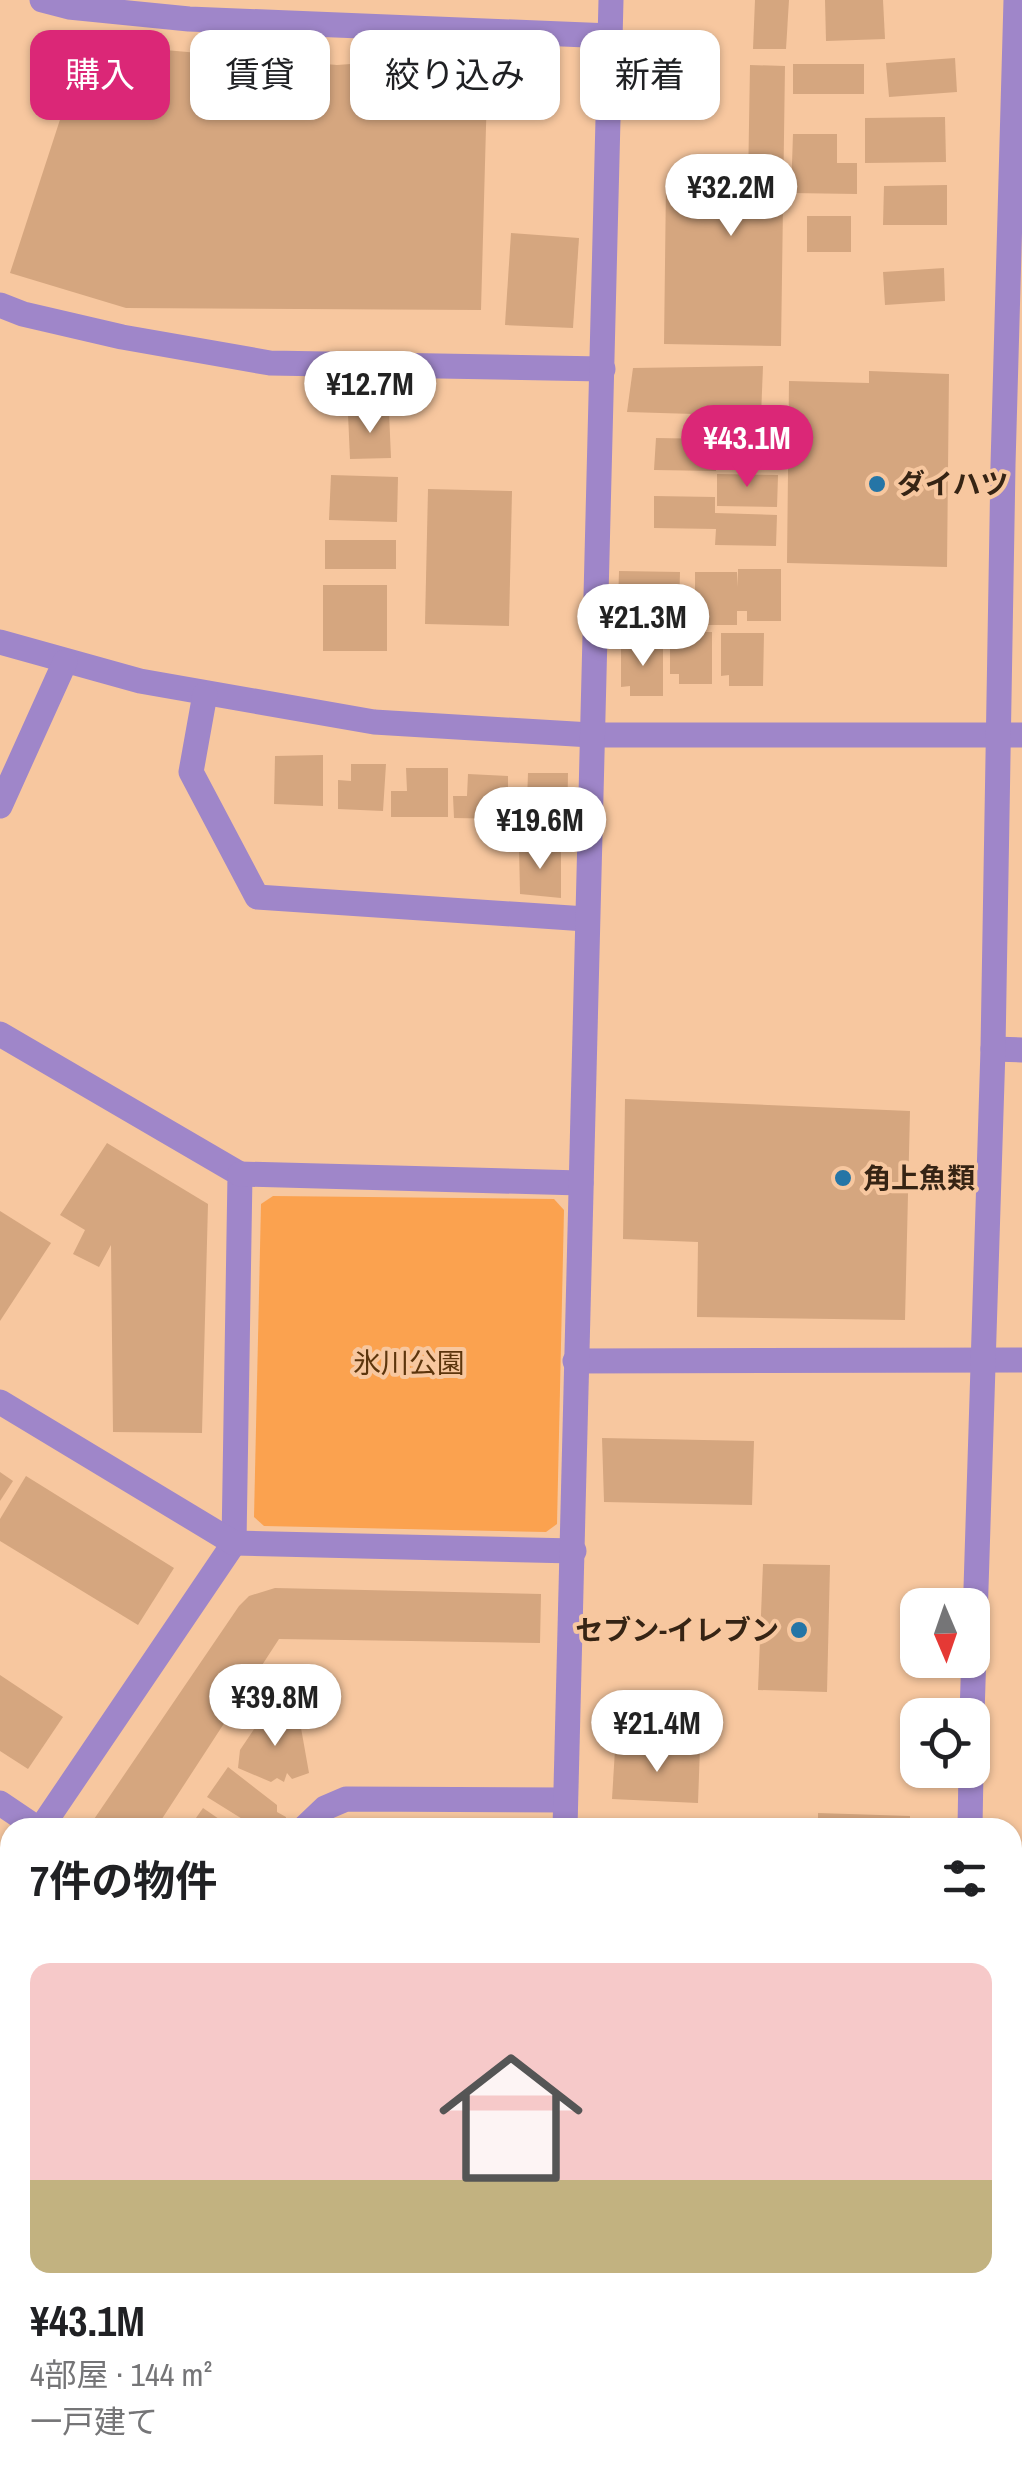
<!DOCTYPE html>
<html lang="ja">
<head>
<meta charset="utf-8">
<style>
  :root { --surface:#fff; --page:#f2f2f2; --text:#202124; --muted:#757577; --accent:#db2777 }
  body { margin:0; font-family:"Archivo Narrow","Noto Sans JP",sans-serif; background:var(--page); color:var(--text); height:100vh; display:flex; flex-direction:column; font-size:38px; white-space:nowrap }
  * { box-sizing:border-box; margin:0 }
  p { font-size:32px; color:var(--muted) }
  .icon { flex:none; width:55px; height:55px; fill:none; stroke:currentColor; stroke-width:2; stroke-linecap:round; stroke-linejoin:round }
  .map { position:relative; flex:1; overflow:hidden }
  .drawer { position:absolute; left:0px; top:1818px; width:1022px; height:672px; display:flex; flex-direction:column; background:var(--surface); border-radius:30px 30px 0 0; box-shadow:0 2px 8px #0004 }
  .drawer>* { flex:none }
  .hud { position:absolute; left:30px; top:30px; width:962px; height:90px; display:flex; gap:20px }
  .needle { width:65px; rotate:178deg }
  .controls { position:absolute; left:900px; top:1588px; display:grid; gap:20px }
  .controls a { display:grid; place-items:center; width:90px; height:90px; border-radius:20px; background:var(--surface); box-shadow:0 2px 8px #0004; font-size:50px }
  .price { position:absolute; translate:-50% -85px; padding:0 22px; border-radius:35px; background:#fff; color:#222; font-size:32px; line-height:65px; filter:drop-shadow(0 2px 5px #0008) }
  .price::after { content:''; position:absolute; left:50%; top:60px; width:30px; height:22px; margin-left:-15px; background:inherit; clip-path:polygon(0 0,100% 0,50% 100%) }
  .price.selected { background:var(--accent); color:#fff }
  ul { padding:0; list-style:none }
  li { display:grid; align-content:center; gap:20px; height:530px; padding:0 30px }
  li span { display:grid; place-items:center; height:310px; border-radius:20px; color:#555 }
  li>.icon { margin-inline-start:auto }
  span .icon { width:180px; height:180px; fill:#fffc; stroke-width:1 }
  li b { font-size:42px }
  h2 { display:flex; justify-content:space-between; align-items:center; height:120px; padding:0 30px; font-size:42px }
  .tag { padding:0 35px; border-radius:20px; background:var(--surface); box-shadow:0 2px 8px #0004; font-size:35px; line-height:90px }
  .tag.selected { background:var(--accent); color:#fff }
  .map>svg:first-child { display:block }
  .green { fill:#fba24f }
  .building { fill:#d5a67f }
  .lines { fill:none; stroke-linecap:round; stroke-linejoin:round }
  .minor { stroke:#9f86c9; stroke-width:25 }
  .poi-dot { fill:#2575a6; stroke:#f7c79f; stroke-width:4 }
  .labels { text-anchor:middle; stroke-width:8; stroke-linejoin:round; paint-order:stroke }
  .poi-label { font-size:28px; font-weight:bold; fill:#362414; stroke:#f7c79f; text-anchor:start }
  .park-label { font-size:28px; fill:#5c350c; stroke:#f7c79f }
</style>
</head>
<body>
<div class="map">
<svg width="1022" height="2489" viewBox="0 0 1022 2489">
  <rect width="100%" height="100%" fill="#f7c79f"/>
  <path class="green" d="M273,1196L554,1199L564,1210L557,1524L546,1532L264,1526L254,1517L261,1204Z"/>
  <g class="building">
    <path d="M755,0H789L786,49H753Z"/>
    <path d="M825,0H883L885,39L826,41Z"/>
    <path d="M85,43L337,65L488,54L481,310L126,308L10,273Z"/>
    <path d="M955,58L957,92L889,97L886,63Z"/>
    <rect x="793" y="64" width="71" height="30"/>
    <path d="M750,65L785,66L781,346L664,344L666,184L748,185Z"/>
    <path d="M945,117L946,162L865,163V118Z"/>
    <path d="M793,134H837V163H857V194L791,193Z"/>
    <path d="M947,185V225H883L884,186Z"/>
    <rect x="807" y="216" width="44" height="36"/>
    <path d="M511,233L579,238L573,328L505,325Z"/>
    <path d="M944,268L945,301L885,305L883,272Z"/>
    <path d="M763,366L761,416L627,412L633,368Z"/>
    <path d="M869,371L949,374L947,567L787,563L789,381L869,383Z"/>
    <path d="M389,412L391,458L350,459L348,414Z"/>
    <path d="M721,432L782,433L781,465L720,464Z"/>
    <path d="M656,438L716,439V471L654,470Z"/>
    <path d="M717,474L778,475L777,507L717,506Z"/>
    <path d="M331,475L398,477L397,522L329,520Z"/>
    <path d="M428,489L512,491L509,626L425,624Z"/>
    <path d="M654,496L715,497V513L777,515L776,546L715,545L716,529L654,528Z"/>
    <rect x="325" y="540" width="71" height="29"/>
    <path d="M738,569H781V621H747V611H737V625H703V614L695,615V572H737L738,587Z"/>
    <path d="M619,571L680,572L679,604L618,603Z"/>
    <rect x="323" y="585" width="64" height="66"/>
    <path d="M670,632H712V684H679V674H670Z"/>
    <path d="M721,633H764L763,686H729V675L721,676Z"/>
    <path d="M621,644H663V696H630V686L621,687Z"/>
    <path d="M323,755V806L274,804L275,756Z"/>
    <path d="M351,764H386L383,811L338,809V780L351,781Z"/>
    <path d="M406,768H448V817H391V791H407Z"/>
    <path d="M528,773H568L567,826L517,824L515,802H527Z"/>
    <path d="M468,774L508,776V819L454,818L453,796H467Z"/>
    <path d="M519,847L561,848V898L520,894Z"/>
    <path d="M625,1099L910,1111L905,1320L697,1317L698,1242L623,1239Z"/>
    <path d="M107,1143L208,1204L202,1433L113,1432L111,1245L99,1267L73,1254L85,1230L60,1215Z"/>
    <path d="M0,1211L51,1243L0,1321Z"/>
    <path d="M602,1438L754,1441L752,1505L604,1502Z"/>
    <path d="M0,1472L13,1481L0,1501Z"/>
    <path d="M26,1476L174,1568L138,1625L0,1541V1519Z"/>
    <path d="M763,1564L830,1565L827,1692L758,1690Z"/>
    <path d="M275,1588L541,1594L540,1643L279,1639L156,1828H88L239,1606L249,1596Z"/>
    <path d="M0,1675L63,1717L28,1769L0,1751Z"/>
    <path d="M265,1713L290,1715L301,1728L309,1773L292,1779L287,1773L284,1782L277,1778L271,1782L238,1768L240,1750Z"/>
    <path d="M700,1747L698,1803L612,1799L615,1750Z"/>
    <path d="M228,1767L277,1805V1812L286,1817L285,1828H257L207,1797Z"/>
    <path d="M203,1808L232,1828H189Z"/>
    <path d="M818,1813L910,1816V1828H818Z"/>
    <path d="M0,2184L10,2191L8,2435L0,2430Z"/>
    <path d="M435,2480H470L485,2489H429Z"/>
  </g>
  <g class="lines">
    <g class="minor">
      <path d="M42,0L69,7L189,19L611,36"/>
      <path d="M0,305L23,314L122,337L270,363L603,369"/>
      <path d="M0,642L140,681L374,722L591,735H1022"/>
      <path d="M205,694L191,772L257,897L586,919"/>
      <path d="M0,806L65,662"/>
      <path d="M0,1034L240,1174L234,1543L41,1828"/>
      <path d="M993,1049L1022,1050"/>
      <path d="M240,1174L581,1183"/>
      <path d="M575,1361L1022,1360"/>
      <path d="M0,1402L234,1543L574,1551"/>
      <path d="M972,1715L993,1049L1003,465L1016,0"/>
      <path d="M0,1803L37,1828"/>
      <path d="M304,1828L325,1808L346,1799L565,1800"/>
      <path d="M565,1828L611,0"/>
      <path d="M970,1828L971,1770"/>
      <path d="M1012,1989H1022"/>
      <path d="M0,2136L10,2143"/>
      <path d="M523,2480L537,2489"/>
      <path d="M31,2489L37,2480"/>
      <path d="M670,2489L672,2480"/>
      <path d="M955,2489V2480"/>
    </g>
  </g>
  <g class="poi-dot">
    <circle cx="877" cy="484" r="10"/>
    <circle cx="843" cy="1178" r="10"/>
    <circle cx="799" cy="1630" r="10"/>
  </g>
  <g class="labels">
    <g class="poi-label">
      <text x="897" y="494">ダイハツ</text>
      <text x="863" y="1188">角上魚類</text>
      <text x="779" y="1640" text-anchor="end">セブン-イレブン</text>
    </g>
    <g class="park-label">
      <text x="409" y="1373">氷川公園</text>
    </g>
  </g>
</svg>
<div class="controls">
<a><svg class="needle" viewBox="-14 -14 28 28"><path d="M0-13l5 13h-10z" fill="#e53935"/><path d="M0 13l5-13h-10z" fill="#757577"/></svg></a>
<a><svg class="icon" aria-label="locate" viewBox="0 0 24 24"><circle cx="12" cy="12" r="6"/><path d="M12 2v4M12 18v4M2 12h4M18 12h4"/></svg></a>
</div>
<b class="price" style="left:731px;top:239px">¥32.2M</b>
<b class="price" style="left:370px;top:436px">¥12.7M</b>
<b class="price selected" style="left:747px;top:490px">¥43.1M</b>
<b class="price" style="left:643px;top:669px">¥21.3M</b>
<b class="price" style="left:540px;top:872px">¥19.6M</b>
<b class="price" style="left:275px;top:1749px">¥39.8M</b>
<b class="price" style="left:657px;top:1775px">¥21.4M</b>
<div class="hud">
<a class="tag selected">購入</a>
<a class="tag">賃貸</a>
<a class="tag">絞り込み</a>
<a class="tag">新着</a>
</div>
<section class="drawer">
<h2>7件の物件<svg class="icon" aria-label="filters" viewBox="0 0 24 24"><path d="M4 7h16M4 17h16"/><circle cx="9" cy="7" r="2"/><circle cx="15" cy="17" r="2"/></svg></h2>
<ul>
<li><span style="background:linear-gradient(#f6c9c9 70%,#c2b280 0)"><svg class="icon" aria-label="home" viewBox="0 0 24 24"><path d="M3 11l9-7 9 7M6 9v11h12V9"/></svg></span><div><b>¥43.1M</b><p>4部屋 · 144 m²</p><p>一戸建て</p></div></li>
</ul>
</section>
</div>
</body>
</html>
